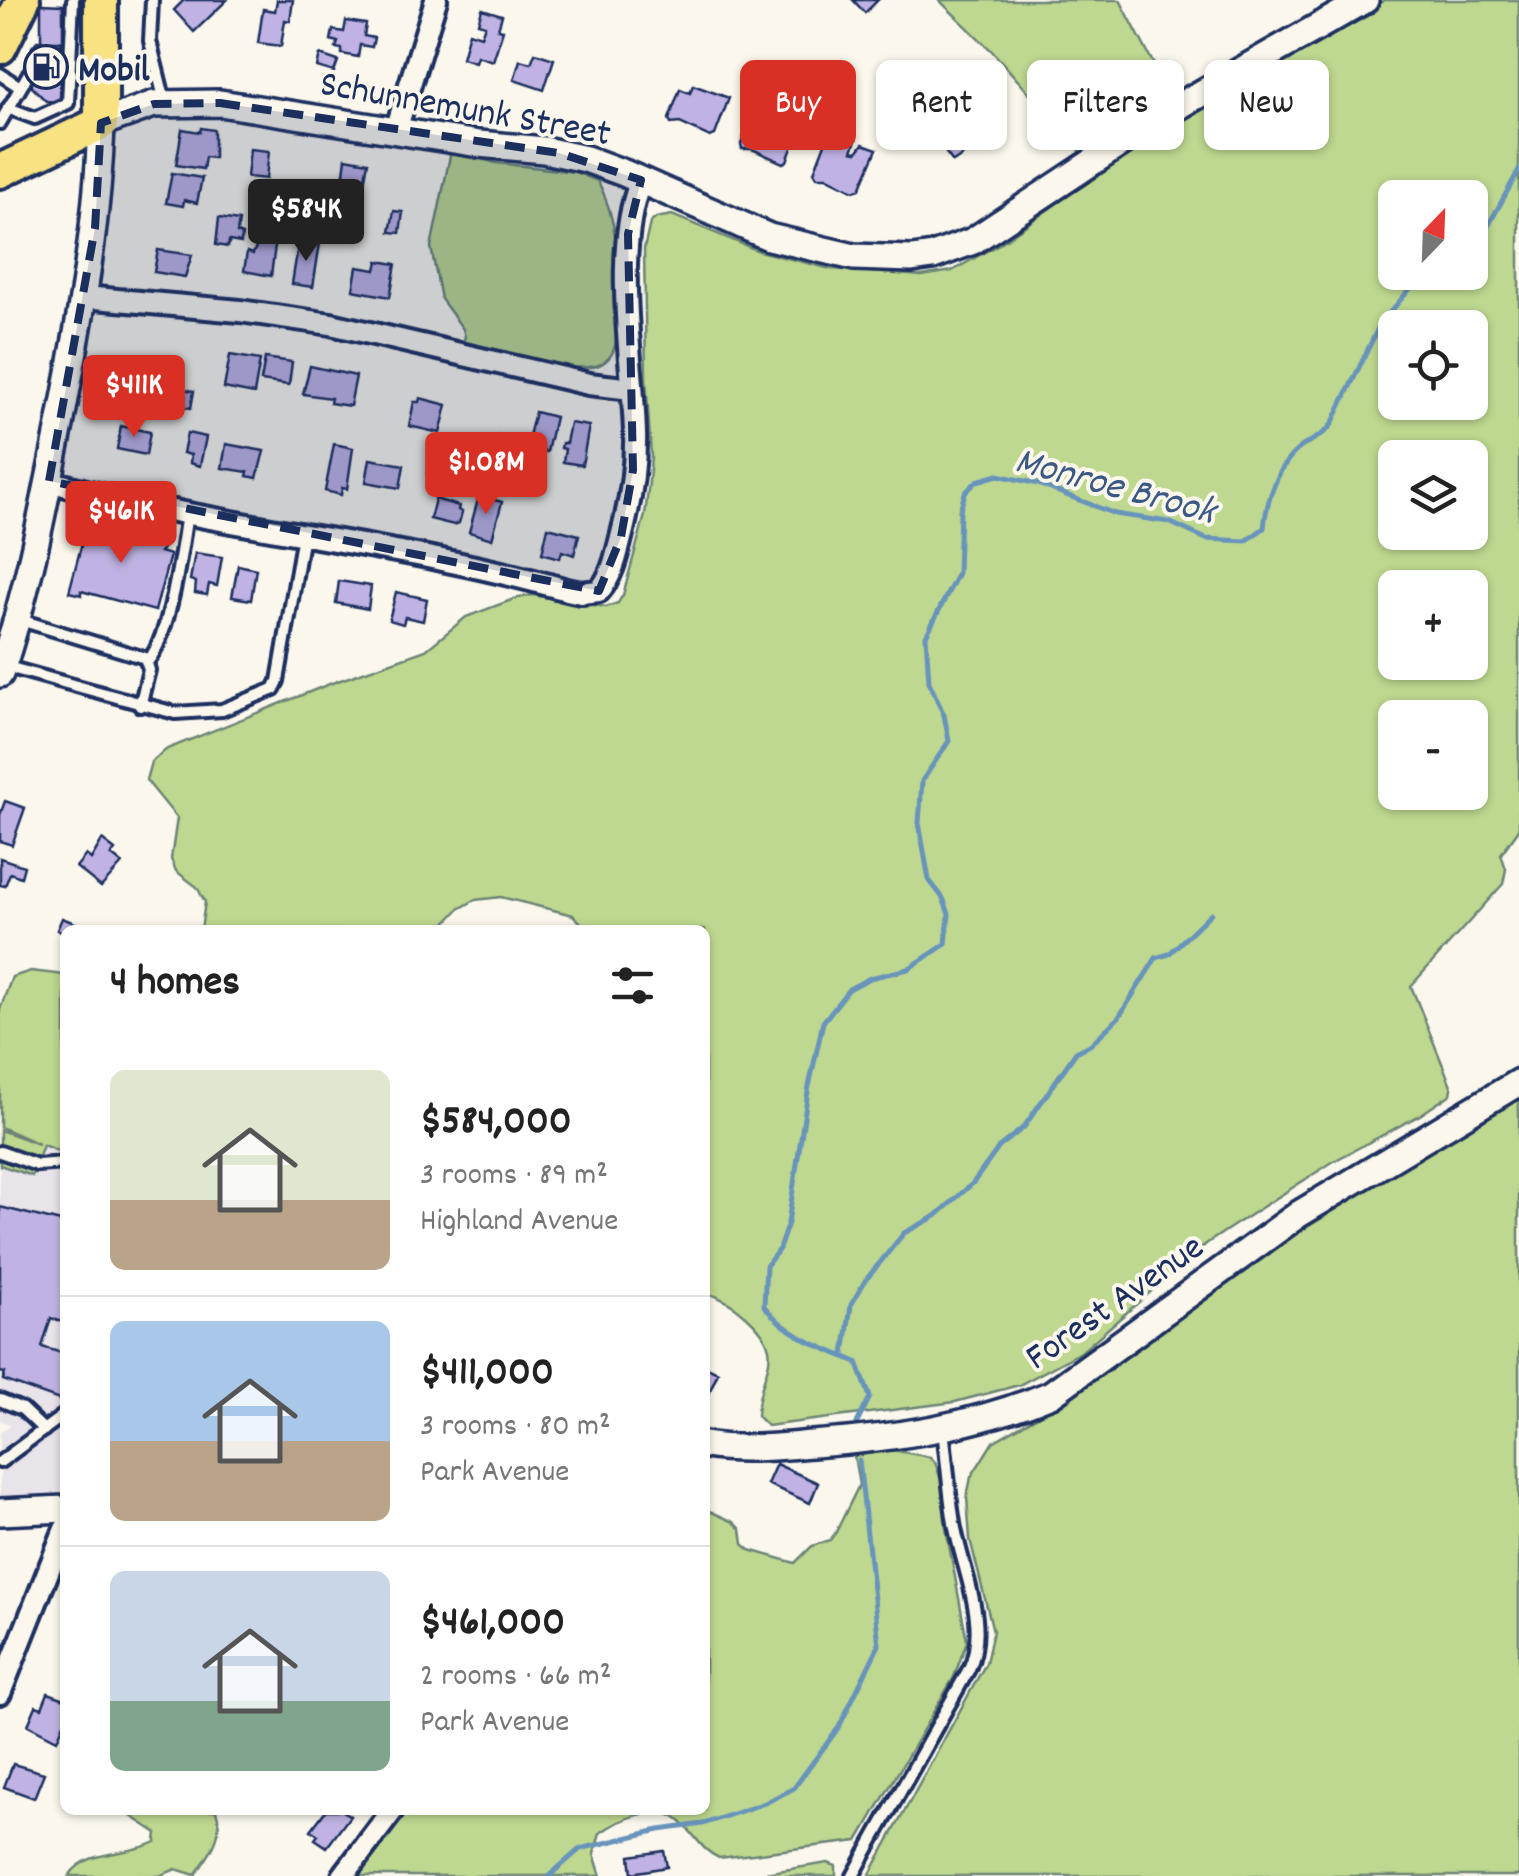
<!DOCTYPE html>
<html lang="en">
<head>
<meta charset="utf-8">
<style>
  :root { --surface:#fff; --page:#f2f2f2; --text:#222; --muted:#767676; --line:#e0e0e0; --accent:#d93025 }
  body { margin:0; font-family:Dekko,sans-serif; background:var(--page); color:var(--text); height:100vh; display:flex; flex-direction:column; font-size:38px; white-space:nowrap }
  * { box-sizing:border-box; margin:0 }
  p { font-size:32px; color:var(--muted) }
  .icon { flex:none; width:55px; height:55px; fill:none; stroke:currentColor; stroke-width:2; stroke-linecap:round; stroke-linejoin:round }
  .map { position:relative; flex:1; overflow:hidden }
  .panel { position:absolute; left:60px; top:925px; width:650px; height:890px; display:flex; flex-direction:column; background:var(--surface); border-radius:15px; box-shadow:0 2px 8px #0004 }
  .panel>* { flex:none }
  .top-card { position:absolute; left:740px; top:60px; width:628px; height:90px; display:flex; gap:20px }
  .needle { width:65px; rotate:23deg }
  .buttons { position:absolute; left:1378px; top:180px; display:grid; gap:20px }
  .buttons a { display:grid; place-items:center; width:110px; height:110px; border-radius:15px; background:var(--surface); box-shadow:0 2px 8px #0004; font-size:50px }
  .price { position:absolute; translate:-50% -85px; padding:0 22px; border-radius:10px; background:var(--accent); color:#fff; font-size:32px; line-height:65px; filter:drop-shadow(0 2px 5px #0008) }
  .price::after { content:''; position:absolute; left:50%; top:60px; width:30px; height:22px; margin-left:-15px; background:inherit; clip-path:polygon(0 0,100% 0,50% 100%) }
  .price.on { background:#222; color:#fff }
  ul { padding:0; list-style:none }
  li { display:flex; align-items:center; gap:30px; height:250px; padding:0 50px }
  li+li { border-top:2px solid var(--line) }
  li span { display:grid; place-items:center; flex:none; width:280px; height:200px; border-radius:15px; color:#555 }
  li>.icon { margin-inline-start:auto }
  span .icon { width:120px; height:120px; fill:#fffc; stroke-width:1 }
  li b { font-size:42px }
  h2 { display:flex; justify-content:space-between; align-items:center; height:120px; padding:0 50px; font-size:42px }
  .pill { padding:0 35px; border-radius:15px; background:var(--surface); box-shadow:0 2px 8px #0004; font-size:35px; line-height:90px }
  .pill.on { background:var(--accent); color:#fff }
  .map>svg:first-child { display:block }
  .built { fill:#e9e3ea }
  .green { fill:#bed88f; stroke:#6c8476; stroke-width:2.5; fill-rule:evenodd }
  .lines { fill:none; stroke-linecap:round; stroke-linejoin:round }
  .stream { stroke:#6794bc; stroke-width:5 }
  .building { fill:#c0b3e4; stroke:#1b2f5e; stroke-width:2.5 }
  .service-casing { stroke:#1b2f5e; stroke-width:18 }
  .minor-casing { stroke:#1b2f5e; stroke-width:28 }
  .tertiary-casing { stroke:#1b2f5e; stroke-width:32 }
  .primary-casing { stroke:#1b2f5e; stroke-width:40 }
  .service { stroke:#fbf7ec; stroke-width:10 }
  .minor { stroke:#fbf7ec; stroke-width:20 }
  .tertiary { stroke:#fbf7ec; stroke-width:25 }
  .primary { stroke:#f8e281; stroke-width:32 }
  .marked { fill:#1b2f5e; fill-opacity:0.2; stroke:#1b2f5e; stroke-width:8; stroke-dasharray:20 12; stroke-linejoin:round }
  .labels { text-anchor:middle; stroke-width:8; stroke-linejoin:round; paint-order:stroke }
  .poi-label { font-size:38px; font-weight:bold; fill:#1b2f5e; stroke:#fbf7ec; text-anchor:start }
  .street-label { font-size:38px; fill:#1b2f5e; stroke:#fbf7ec }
  .water-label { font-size:40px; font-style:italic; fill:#3a5985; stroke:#fbf7ec }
</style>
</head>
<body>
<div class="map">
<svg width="1519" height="1876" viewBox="0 0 1519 1876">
  <rect width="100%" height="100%" fill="#fbf7ec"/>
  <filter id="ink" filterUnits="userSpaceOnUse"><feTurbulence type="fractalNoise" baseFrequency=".01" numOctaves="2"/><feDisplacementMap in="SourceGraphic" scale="20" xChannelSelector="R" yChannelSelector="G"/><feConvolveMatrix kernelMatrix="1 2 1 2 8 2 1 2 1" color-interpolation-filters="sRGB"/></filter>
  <g filter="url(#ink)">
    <path class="built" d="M0,1113L65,1138V1492L46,1499H0V1433L10,1425L0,1420Z"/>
    <g class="green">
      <path d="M939,0H1120L1162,80L1158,98L1082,153L991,50Z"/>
      <path d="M1385,0H1519V829L1501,854L1506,869L1503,884L1411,986L1452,1088L1451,1094L1420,1115L1334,1161L1230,1228L1206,1244L1081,1352L1019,1385L955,1402L767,1426L757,1416C758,1368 791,1356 746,1316C735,1306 720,1296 705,1293V930H588L573,915L501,897L475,900L459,909L439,930H201L205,902L197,887L176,871L171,859L177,818L146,780L151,762L167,749L332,683L426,650L466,617L514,599L532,595L606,607L618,603L623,595L645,515L649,482L651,456L646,377L644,249L650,223L656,218L672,215L759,251L831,269L922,276L952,271L999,244L1189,111ZM1395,198H1470V272H1395ZM1395,328H1470V402H1395ZM1395,458H1470V532H1395ZM1395,588H1470V662H1395ZM1395,718H1470V792H1395Z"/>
      <path d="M451,151L496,163L575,172L598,181C607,199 613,220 616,241C619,260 620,332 614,349C612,356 605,363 599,365C574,376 491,349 462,343L465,337L463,329L441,299L431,247Z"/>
      <path d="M31,971L65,975V1154L43,1145L32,1176L0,1165V1130L39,1144L0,1127V1009L12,977Z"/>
      <path d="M1519,1095V1876H869L986,1663L993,1631L970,1539L967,1497L971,1477L993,1442L1070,1397L1277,1246Z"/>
      <path d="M892,1450L930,1457L935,1462L941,1480L946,1529L967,1641L954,1677L858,1841L719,1858C699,1849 694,1831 677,1819C657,1803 618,1820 600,1833L594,1854L601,1876H356L407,1810H705V1509L734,1522L741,1529L743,1544L750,1550L795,1563L812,1546L830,1540L836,1532L859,1485L854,1456Z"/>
      <path d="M122,1810H216C225,1836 210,1854 195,1875L176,1869L159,1876H69C87,1848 126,1857 156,1842L157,1833Z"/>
      <path d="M828,1863L836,1866V1876H746Z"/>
    </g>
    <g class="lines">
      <g class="stream">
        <path d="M1470,229L1487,228L1519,170"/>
        <path d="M844,1355L851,1305L865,1281L904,1233L936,1216L973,1183L999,1147L1024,1127L1076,1052L1090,1045L1119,1017L1156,958L1169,954L1211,913"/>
        <path d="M857,1423L870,1397L857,1362C821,1347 789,1337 764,1306L766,1266L779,1249L788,1223L808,1091L823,1022L849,989L870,978L908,969L946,944L949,914L943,898L929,880L919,823L922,781L949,741L944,715L929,682L926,636L958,573L960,510L965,493L977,481L998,475L1038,484L1115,514L1169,522L1206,539L1246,541L1264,528C1266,503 1278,464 1300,448C1312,439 1323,437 1332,424L1380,324L1420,277V272"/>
        <path d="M549,1876L580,1849L659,1830L703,1824L765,1803L794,1788L839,1727L879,1645L859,1460"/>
      </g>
    </g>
    <g class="building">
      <path d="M184,0H227L194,32L174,10Z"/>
      <path d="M277,0H293L290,21L285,20L281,46L258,43L263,9L275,11Z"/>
      <path d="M853,0H878L865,13Z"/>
      <path d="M41,4L63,5V41H41Z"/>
      <path d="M482,9L502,15L498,29L503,30L493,61L477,56L475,62L462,58L469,32L481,36L485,25L478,23Z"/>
      <path d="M346,21L366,24L364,36L374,38L372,47L360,45L358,57L342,54V49L336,48L338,42L331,40L333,30L344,32Z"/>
      <path d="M37,41L61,42L60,102L46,101L32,87V47Z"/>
      <path d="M535,53L554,59L544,90L514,80L520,60L531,63Z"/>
      <path d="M320,55L338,61L334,72L317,67Z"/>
      <path d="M693,85L729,98L715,135L710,137L680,123L671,124L669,119L680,89L690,93Z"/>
      <path d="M970,102L990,134L971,149L970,147L963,151L965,154L953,162L931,133L946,124L950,131L959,125L951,114Z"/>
      <path d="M766,111L800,127L787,161L783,163L752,149H742L741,144L752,115L763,119Z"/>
      <path d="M201,128L214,130V158L205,157L203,169L176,165L182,129L200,132Z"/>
      <path d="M830,130L856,140L852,151L857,152L863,144L877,149L860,189L854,191L826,177H817L814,172Z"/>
      <path d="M250,149L269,151L266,179L247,177Z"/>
      <path d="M346,158L368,162L362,195L342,188Z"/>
      <path d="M172,173L202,178L197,203L184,200L183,206L166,203Z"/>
      <path d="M394,211L403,212L400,233L390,232Z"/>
      <path d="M219,218L239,221L237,233L242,235L241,243L229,241L228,247L216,245Z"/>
      <path d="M261,236L276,238L271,276L244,271L247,252L253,254Z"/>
      <path d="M299,240L320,243L313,287L292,284Z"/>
      <path d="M158,250L192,255L185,277L154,272Z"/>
      <path d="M378,261L396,264L390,297L353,290L357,267L376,270Z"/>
      <path d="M230,355L260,360L254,394L224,388Z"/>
      <path d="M265,358L292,362L289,385L261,381Z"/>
      <path d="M310,366L356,376L350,406L330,403L331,398L303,394Z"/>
      <path d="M135,370L167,377L166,386L162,385L159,399L131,394L130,377L134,378Z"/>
      <path d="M178,388L194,391L191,408L174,405Z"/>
      <path d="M420,398L447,405L440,433L409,426L414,402H419Z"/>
      <path d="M535,412L555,417L547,452L526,448Z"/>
      <path d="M570,423L589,426L582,465L563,462L565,449L561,448L562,443H566Z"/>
      <path d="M121,426L150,432L146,455L117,449Z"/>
      <path d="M187,433L206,437L200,466L190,463L191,455L183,453Z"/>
      <path d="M499,436L519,440L512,472L500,469L501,465L496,464Z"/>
      <path d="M226,444L264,451L257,478L247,476L248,472L222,468Z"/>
      <path d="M334,444L353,448L347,489L342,488L341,495L325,491Z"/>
      <path d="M438,458L452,461L446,485L432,482L434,475L427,474L429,464L436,465Z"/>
      <path d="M370,459L404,465L400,488L366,482Z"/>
      <path d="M496,473L510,476L507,494L493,491Z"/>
      <path d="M479,496L502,502L492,539L469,532Z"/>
      <path d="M435,499L459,506L458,510L462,512L459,523L454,525L430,519Z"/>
      <path d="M88,520L116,527L115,534L121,536L123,528L154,536L160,533L166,545L160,552L170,555L155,611L81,591V595L69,592Z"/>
      <path d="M548,527L579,535L574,555L562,551L560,558L542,553Z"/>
      <path d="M195,553L222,557L217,586L209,584L207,595L195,593L196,582L190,580Z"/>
      <path d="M238,565L256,569L251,600L232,597Z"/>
      <path d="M339,581L371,586L368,609L336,603Z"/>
      <path d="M396,592L427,599L423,621L405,617L403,624L389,620Z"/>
      <path d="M5,801L25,808L12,845L0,841V815Z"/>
      <path d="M102,840L115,850L111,855L122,864L101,887L76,867L86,855L91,859Z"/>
      <path d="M0,858L24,866L21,877L10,873L5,886L0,885Z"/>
      <path d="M62,918L85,927L84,930H65V934L57,930Z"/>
      <path d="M0,1207L65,1223V1323L51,1318L42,1347L65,1354V1402L3,1380L5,1373L0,1372Z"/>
      <path d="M705,1366L718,1372L707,1397L705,1396Z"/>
      <path d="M776,1464L818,1483L810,1503L767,1484Z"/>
      <path d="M48,1693L65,1699V1721L57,1740L28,1725L36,1706L42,1708Z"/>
      <path d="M13,1764L44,1773L34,1798L4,1787Z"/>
      <path d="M326,1810H342L350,1816L327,1847L315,1839L318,1835L311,1830Z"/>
      <path d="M664,1851L667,1867L632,1873L630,1856Z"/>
    </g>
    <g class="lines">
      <g class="service-casing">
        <g id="service">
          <path d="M152,0L150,41L165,102"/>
          <path d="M0,74L20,87"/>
          <path d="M8,108L35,118L68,103L73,0"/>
          <path d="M0,123L29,73H71"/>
          <path d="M17,619L145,658L149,670L140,706"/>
          <path d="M148,661C170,636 182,548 187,513"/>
          <path d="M4,666L175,713L222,710L274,689L278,681L303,535"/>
          <path d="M0,1152L37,1165L65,1163"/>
          <path d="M0,1400L22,1409L44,1430"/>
          <path d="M0,1462L65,1414"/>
          <path d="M853,1876L969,1669C990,1623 962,1570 954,1523C949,1493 947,1461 943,1430"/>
        </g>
      </g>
      <g class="minor-casing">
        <g id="minor">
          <path d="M396,130L436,0"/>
          <path d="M84,297L240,311L331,324L589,384L632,389"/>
          <path d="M49,481C219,530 397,541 567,590L581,593L599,591C611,578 616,558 620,542C629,508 636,469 635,434C633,358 612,252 641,180"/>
          <path d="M0,1693L65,1529"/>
          <path d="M343,1876L393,1810"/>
        </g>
      </g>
      <g class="tertiary-casing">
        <g id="tertiary">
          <path d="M0,674C28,591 44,505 61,420C80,321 98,224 101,123L154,104L220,103L479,144L544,150L586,159L624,173L769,237L854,257L912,259L933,256L973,241L1165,114L1365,0"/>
          <path d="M705,1445C741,1451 776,1447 812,1444C895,1438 973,1427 1051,1394L1299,1214L1519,1082"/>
          <path d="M0,1512L65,1509"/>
        </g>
      </g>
      <g class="primary-casing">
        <g id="primary">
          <path d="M0,47L23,0"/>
          <path d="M0,171L101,123V0"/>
        </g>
      </g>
      <use href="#service" class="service"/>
      <use href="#minor" class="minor"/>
      <use href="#tertiary" class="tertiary"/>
      <use href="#primary" class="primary"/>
    </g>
  </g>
  <path class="marked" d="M220,103L559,153L641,180L628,234L633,470L621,537L599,591L49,481L95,228L101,123L154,104Z"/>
  <defs>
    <g id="fuel-ring" transform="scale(2.25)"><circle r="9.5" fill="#fbf7ec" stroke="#1b2f5e" stroke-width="1.5"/><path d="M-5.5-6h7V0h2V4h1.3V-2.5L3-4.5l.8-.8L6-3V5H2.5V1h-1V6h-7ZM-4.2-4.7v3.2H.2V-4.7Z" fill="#1b2f5e"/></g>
  </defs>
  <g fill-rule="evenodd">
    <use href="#fuel-ring" x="46" y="67"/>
  </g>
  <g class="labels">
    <g class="poi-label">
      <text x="78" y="80">Mobil</text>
    </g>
    <g class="street-label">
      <text transform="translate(466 106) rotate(10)" y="13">Schunnemunk Street</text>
      <text transform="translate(1113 1300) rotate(-35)" y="13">Forest Avenue</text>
    </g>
    <g class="water-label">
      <text transform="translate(1116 483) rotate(15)" y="14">Monroe Brook</text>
    </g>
  </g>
</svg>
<div class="buttons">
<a><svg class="needle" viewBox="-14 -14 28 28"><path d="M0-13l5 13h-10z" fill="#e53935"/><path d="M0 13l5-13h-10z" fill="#767676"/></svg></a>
<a><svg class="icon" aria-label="locate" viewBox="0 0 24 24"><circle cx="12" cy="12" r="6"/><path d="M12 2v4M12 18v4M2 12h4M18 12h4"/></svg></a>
<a><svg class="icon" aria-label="layers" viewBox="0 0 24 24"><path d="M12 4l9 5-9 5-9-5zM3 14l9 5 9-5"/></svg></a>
<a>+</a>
<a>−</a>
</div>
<b class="price on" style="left:306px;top:264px">$584K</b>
<b class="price" style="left:134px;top:440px">$411K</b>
<b class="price" style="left:486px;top:517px">$1.08M</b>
<b class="price" style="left:121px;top:566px">$461K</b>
<div class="top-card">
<a class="pill on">Buy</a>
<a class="pill">Rent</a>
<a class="pill">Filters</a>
<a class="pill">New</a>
</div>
<section class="panel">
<h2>4 homes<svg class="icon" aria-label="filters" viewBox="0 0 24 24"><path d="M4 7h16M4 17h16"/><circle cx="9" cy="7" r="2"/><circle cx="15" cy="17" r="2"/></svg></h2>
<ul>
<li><span style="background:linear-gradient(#dfe7d0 65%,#b9a48a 0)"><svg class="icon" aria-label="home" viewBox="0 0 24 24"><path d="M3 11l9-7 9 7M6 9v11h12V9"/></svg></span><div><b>$584,000</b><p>3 rooms · 89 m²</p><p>Highland Avenue</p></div></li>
<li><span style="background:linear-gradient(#a9c7e8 60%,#b9a48a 0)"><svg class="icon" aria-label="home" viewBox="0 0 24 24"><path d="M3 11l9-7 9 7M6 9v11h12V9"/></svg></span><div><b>$411,000</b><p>3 rooms · 80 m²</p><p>Park Avenue</p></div></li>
<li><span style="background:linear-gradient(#c9d6e8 65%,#7fa58c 0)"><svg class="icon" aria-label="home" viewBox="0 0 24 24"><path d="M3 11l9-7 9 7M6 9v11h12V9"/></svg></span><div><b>$461,000</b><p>2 rooms · 66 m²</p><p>Park Avenue</p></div></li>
</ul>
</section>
</div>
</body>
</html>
